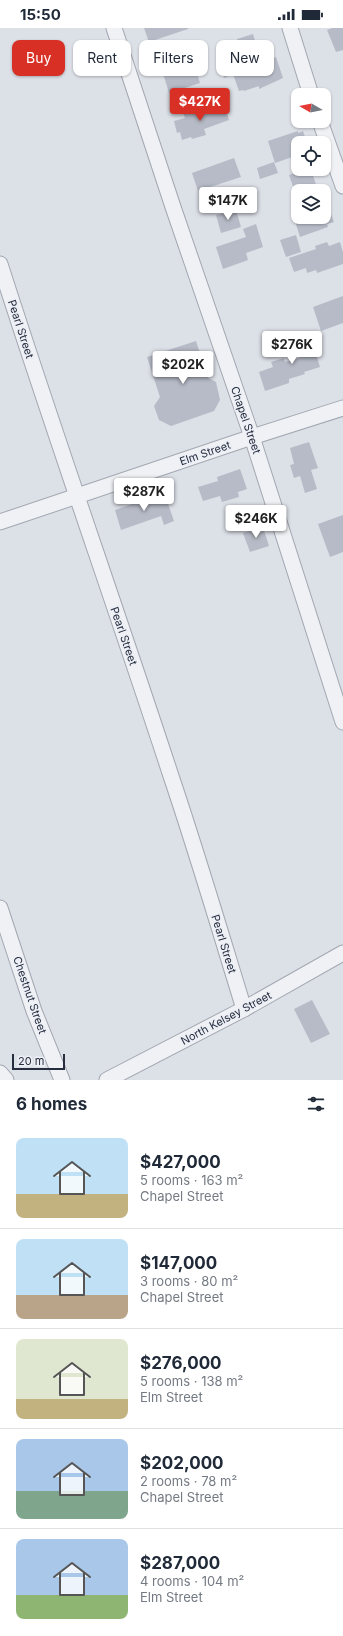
<!DOCTYPE html>
<html lang="en">
<head>
<meta charset="utf-8">
<style>
  :root { --surface:#fff; --page:#f2f2f3; --text:#1f2937; --muted:#747a83; --line:#e0e1e3; --accent:#d93025 }
  body { margin:0; font-family:Inter,sans-serif; background:var(--page); color:var(--text); height:100vh; display:flex; flex-direction:column; font-size:15px; white-space:nowrap }
  * { box-sizing:border-box; margin:0 }
  p { font-size:13px; color:var(--muted) }
  .icon { flex:none; width:22px; height:22px; fill:none; stroke:currentColor; stroke-width:2; stroke-linecap:round; stroke-linejoin:round }
  .map { position:relative; height:1052px; overflow:hidden }
  .panel { display:flex; flex-direction:column; background:var(--surface); flex:1 }
  .panel>* { flex:none }
  .banner { position:absolute; left:12px; top:12px; width:319px; height:36px; display:flex; gap:8px }
  .needle { width:26px; rotate:279deg }
  .buttons { position:absolute; left:291px; top:60px; display:grid; gap:8px }
  .buttons a { display:grid; place-items:center; width:40px; height:40px; border-radius:8px; background:var(--surface); box-shadow:0 1px 3px #0004; font-size:20px }
  .scale { position:absolute; left:12px; bottom:10px; width:53px; box-sizing:border-box; padding-left:4px; border:2px solid #262d3e; border-top:0; font-size:11px; line-height:14px; white-space:nowrap; color:#262d3e; -webkit-text-stroke:3px #eceff5; paint-order:stroke }
  .price { position:absolute; translate:-50% -34px; padding:0 9px; border-radius:4px; background:#fff; color:#222; font-size:13px; line-height:26px; filter:drop-shadow(0 1px 2px #0008) }
  .price::after { content:''; position:absolute; left:50%; top:24px; width:12px; height:9px; margin-left:-6px; background:inherit; clip-path:polygon(0 0,100% 0,50% 100%) }
  .price.selected { background:var(--accent); color:#fff }
  ul { padding:0; list-style:none }
  li { display:flex; align-items:center; gap:12px; height:100px; padding:0 16px }
  li+li { border-top:1px solid var(--line) }
  li span { display:grid; place-items:center; flex:none; width:112px; height:80px; border-radius:8px; color:#555 }
  li>.icon { margin-inline-start:auto }
  span .icon { width:48px; height:48px; fill:#fffc; stroke-width:1 }
  li b { font-size:17px }
  h2 { display:flex; justify-content:space-between; align-items:center; height:48px; padding:0 16px; font-size:17px }
  .pill { padding:0 14px; border-radius:8px; background:var(--surface); box-shadow:0 1px 3px #0004; font-size:14px; line-height:36px }
  .pill.selected { background:var(--accent); color:#fff }
  .status { display:flex; justify-content:space-between; align-items:center; height:28px; padding:0 20px; background:var(--surface); direction:ltr }
  .status svg { height:11px; fill:currentColor }
  .map>svg:first-child { display:block }
  .building { fill:#b7bbc7 }
  .lines { fill:none; stroke-linecap:round; stroke-linejoin:round }
  .street-casing { stroke:#a2a7b1; stroke-width:17 }
  .street { stroke:#eff1f5; stroke-width:15 }
  .labels { text-anchor:middle; stroke-width:3; stroke-linejoin:round; paint-order:stroke }
  .street-label { font-size:11px; fill:#262d3e; stroke:#eceff5 }
</style>
</head>
<body>
<div class="status"><b>15:50</b><svg viewBox="0 0 49 12"><path d="M0 12V9h3v3zM5 12V6h3v6zM10 12V3h3v9zM15 12V0h3v12zM26 1h20v11H26zM47 4h2v5h-2z"/></svg></div>
<div class="map">
<svg width="343" height="1052" viewBox="0 0 343 1052">
  <rect width="100%" height="100%" fill="#dce0e7"/>
  <g class="building">
    <path d="M144,0H188V1L149,14Z"/>
    <path d="M332,0H343V22L336,24L327,2Z"/>
    <path d="M253,6L256,16L240,21L237,11Z"/>
    <path d="M239,25L244,40L276,29L283,50L259,61V58L244,63L243,62L239,63L233,46L224,50L218,32Z"/>
    <path d="M193,32L200,55L169,65L162,42Z"/>
    <path d="M224,77L229,92L204,101L206,107L192,111L191,109L182,112L180,104L177,105L174,93L185,90L183,85L203,79L204,83Z"/>
    <path d="M298,103V105L303,103L307,115H298V127L275,135L268,113Z"/>
    <path d="M234,130L241,149L198,163L192,145Z"/>
    <path d="M274,134L278,145L260,151L257,140Z"/>
    <path d="M307,141H311L318,163H298L297,170L289,147Z"/>
    <path d="M328,178L334,194L327,196L328,199L300,209L293,187L298,186V189H324V179Z"/>
    <path d="M236,182L241,199L221,205L216,187Z"/>
    <path d="M256,196L263,219L246,225L248,232L223,241L216,219L246,209L243,201Z"/>
    <path d="M296,207L301,224L286,229L280,212Z"/>
    <path d="M327,214L329,218L340,214L343,224V236L317,245L316,242L307,245L306,240L294,244L289,230L316,221L315,218Z"/>
    <path d="M343,268V295L321,303L313,279Z"/>
    <path d="M309,304L320,339L304,344L305,346L289,351V355L265,363L259,344L273,339L271,334L284,330L285,334L300,330L293,309Z"/>
    <path d="M196,313L208,350L216,354L220,372L214,383L171,398L159,392L154,378L160,369L147,329Z"/>
    <path d="M309,414L318,440L311,442L317,461L305,465L300,448L294,450L290,437L294,436L290,420Z"/>
    <path d="M240,441L247,461L238,464L239,469L222,474L220,468L203,473L198,459L218,453L217,449Z"/>
    <path d="M158,467L160,472L166,470L174,493L164,497L161,488L121,502L115,482Z"/>
    <path d="M343,487V524L330,529L318,496Z"/>
    <path d="M263,499L269,518L250,524L243,505Z"/>
    <path d="M312,972L330,1006L311,1015L294,981Z"/>
  </g>
  <g class="lines">
    <g class="street-casing">
      <g id="street">
        <path d="M114,0L173,179L252,409L343,694"/>
        <path d="M290,0L311,67"/>
        <path d="M320,93L343,158"/>
        <path d="M0,236C55,408 115,577 171,748C197,825 220,903 244,981"/>
        <path d="M0,494L252,409L343,380"/>
        <path d="M0,880L34,983L62,1052"/>
        <path d="M0,1045L6,1052"/>
        <path d="M107,1052L244,981L343,925"/>
      </g>
    </g>
    <use href="#street" class="street"/>
  </g>
  <g class="labels">
    <g class="street-label">
      <text transform="translate(21 301) rotate(72)" y="4">Pearl Street</text>
      <text transform="translate(246 392) rotate(71)" y="4">Chapel Street</text>
      <text transform="translate(205 425) rotate(-19)" y="4">Elm Street</text>
      <text transform="translate(124 608) rotate(71)" y="4">Pearl Street</text>
      <text transform="translate(224 916) rotate(73)" y="4">Pearl Street</text>
      <text transform="translate(30 967) rotate(71)" y="4">Chestnut Street</text>
      <text transform="translate(226 990) rotate(-28)" y="4">North Kelsey Street</text>
    </g>
  </g>
</svg>
<div class="buttons">
<a><svg class="needle" viewBox="-14 -14 28 28"><path d="M0-13l5 13h-10z" fill="#e53935"/><path d="M0 13l5-13h-10z" fill="#747a83"/></svg></a>
<a><svg class="icon" aria-label="locate" viewBox="0 0 24 24"><circle cx="12" cy="12" r="6"/><path d="M12 2v4M12 18v4M2 12h4M18 12h4"/></svg></a>
<a><svg class="icon" aria-label="layers" viewBox="0 0 24 24"><path d="M12 4l9 5-9 5-9-5zM3 14l9 5 9-5"/></svg></a>
</div>
<div class="scale">20 m</div>
<b class="price selected" style="left:200px;top:94px">$427K</b>
<b class="price" style="left:228px;top:193px">$147K</b>
<b class="price" style="left:292px;top:337px">$276K</b>
<b class="price" style="left:183px;top:357px">$202K</b>
<b class="price" style="left:144px;top:484px">$287K</b>
<b class="price" style="left:256px;top:511px">$246K</b>
<div class="banner">
<a class="pill selected">Buy</a>
<a class="pill">Rent</a>
<a class="pill">Filters</a>
<a class="pill">New</a>
</div>
</div>
<section class="panel">
<h2>6 homes<svg class="icon" aria-label="filters" viewBox="0 0 24 24"><path d="M4 7h16M4 17h16"/><circle cx="9" cy="7" r="2"/><circle cx="15" cy="17" r="2"/></svg></h2>
<ul>
<li><span style="background:linear-gradient(#bfe0f5 70%,#c2b280 0)"><svg class="icon" aria-label="home" viewBox="0 0 24 24"><path d="M3 11l9-7 9 7M6 9v11h12V9"/></svg></span><div><b>$427,000</b><p>5 rooms · 163 m²</p><p>Chapel Street</p></div></li>
<li><span style="background:linear-gradient(#bfe0f5 70%,#b9a48a 0)"><svg class="icon" aria-label="home" viewBox="0 0 24 24"><path d="M3 11l9-7 9 7M6 9v11h12V9"/></svg></span><div><b>$147,000</b><p>3 rooms · 80 m²</p><p>Chapel Street</p></div></li>
<li><span style="background:linear-gradient(#dfe7d0 75%,#c2b280 0)"><svg class="icon" aria-label="home" viewBox="0 0 24 24"><path d="M3 11l9-7 9 7M6 9v11h12V9"/></svg></span><div><b>$276,000</b><p>5 rooms · 138 m²</p><p>Elm Street</p></div></li>
<li><span style="background:linear-gradient(#a9c7e8 65%,#7fa58c 0)"><svg class="icon" aria-label="home" viewBox="0 0 24 24"><path d="M3 11l9-7 9 7M6 9v11h12V9"/></svg></span><div><b>$202,000</b><p>2 rooms · 78 m²</p><p>Chapel Street</p></div></li>
<li><span style="background:linear-gradient(#a9c7e8 70%,#8fb573 0)"><svg class="icon" aria-label="home" viewBox="0 0 24 24"><path d="M3 11l9-7 9 7M6 9v11h12V9"/></svg></span><div><b>$287,000</b><p>4 rooms · 104 m²</p><p>Elm Street</p></div></li>
</ul>
</section>
</body>
</html>
